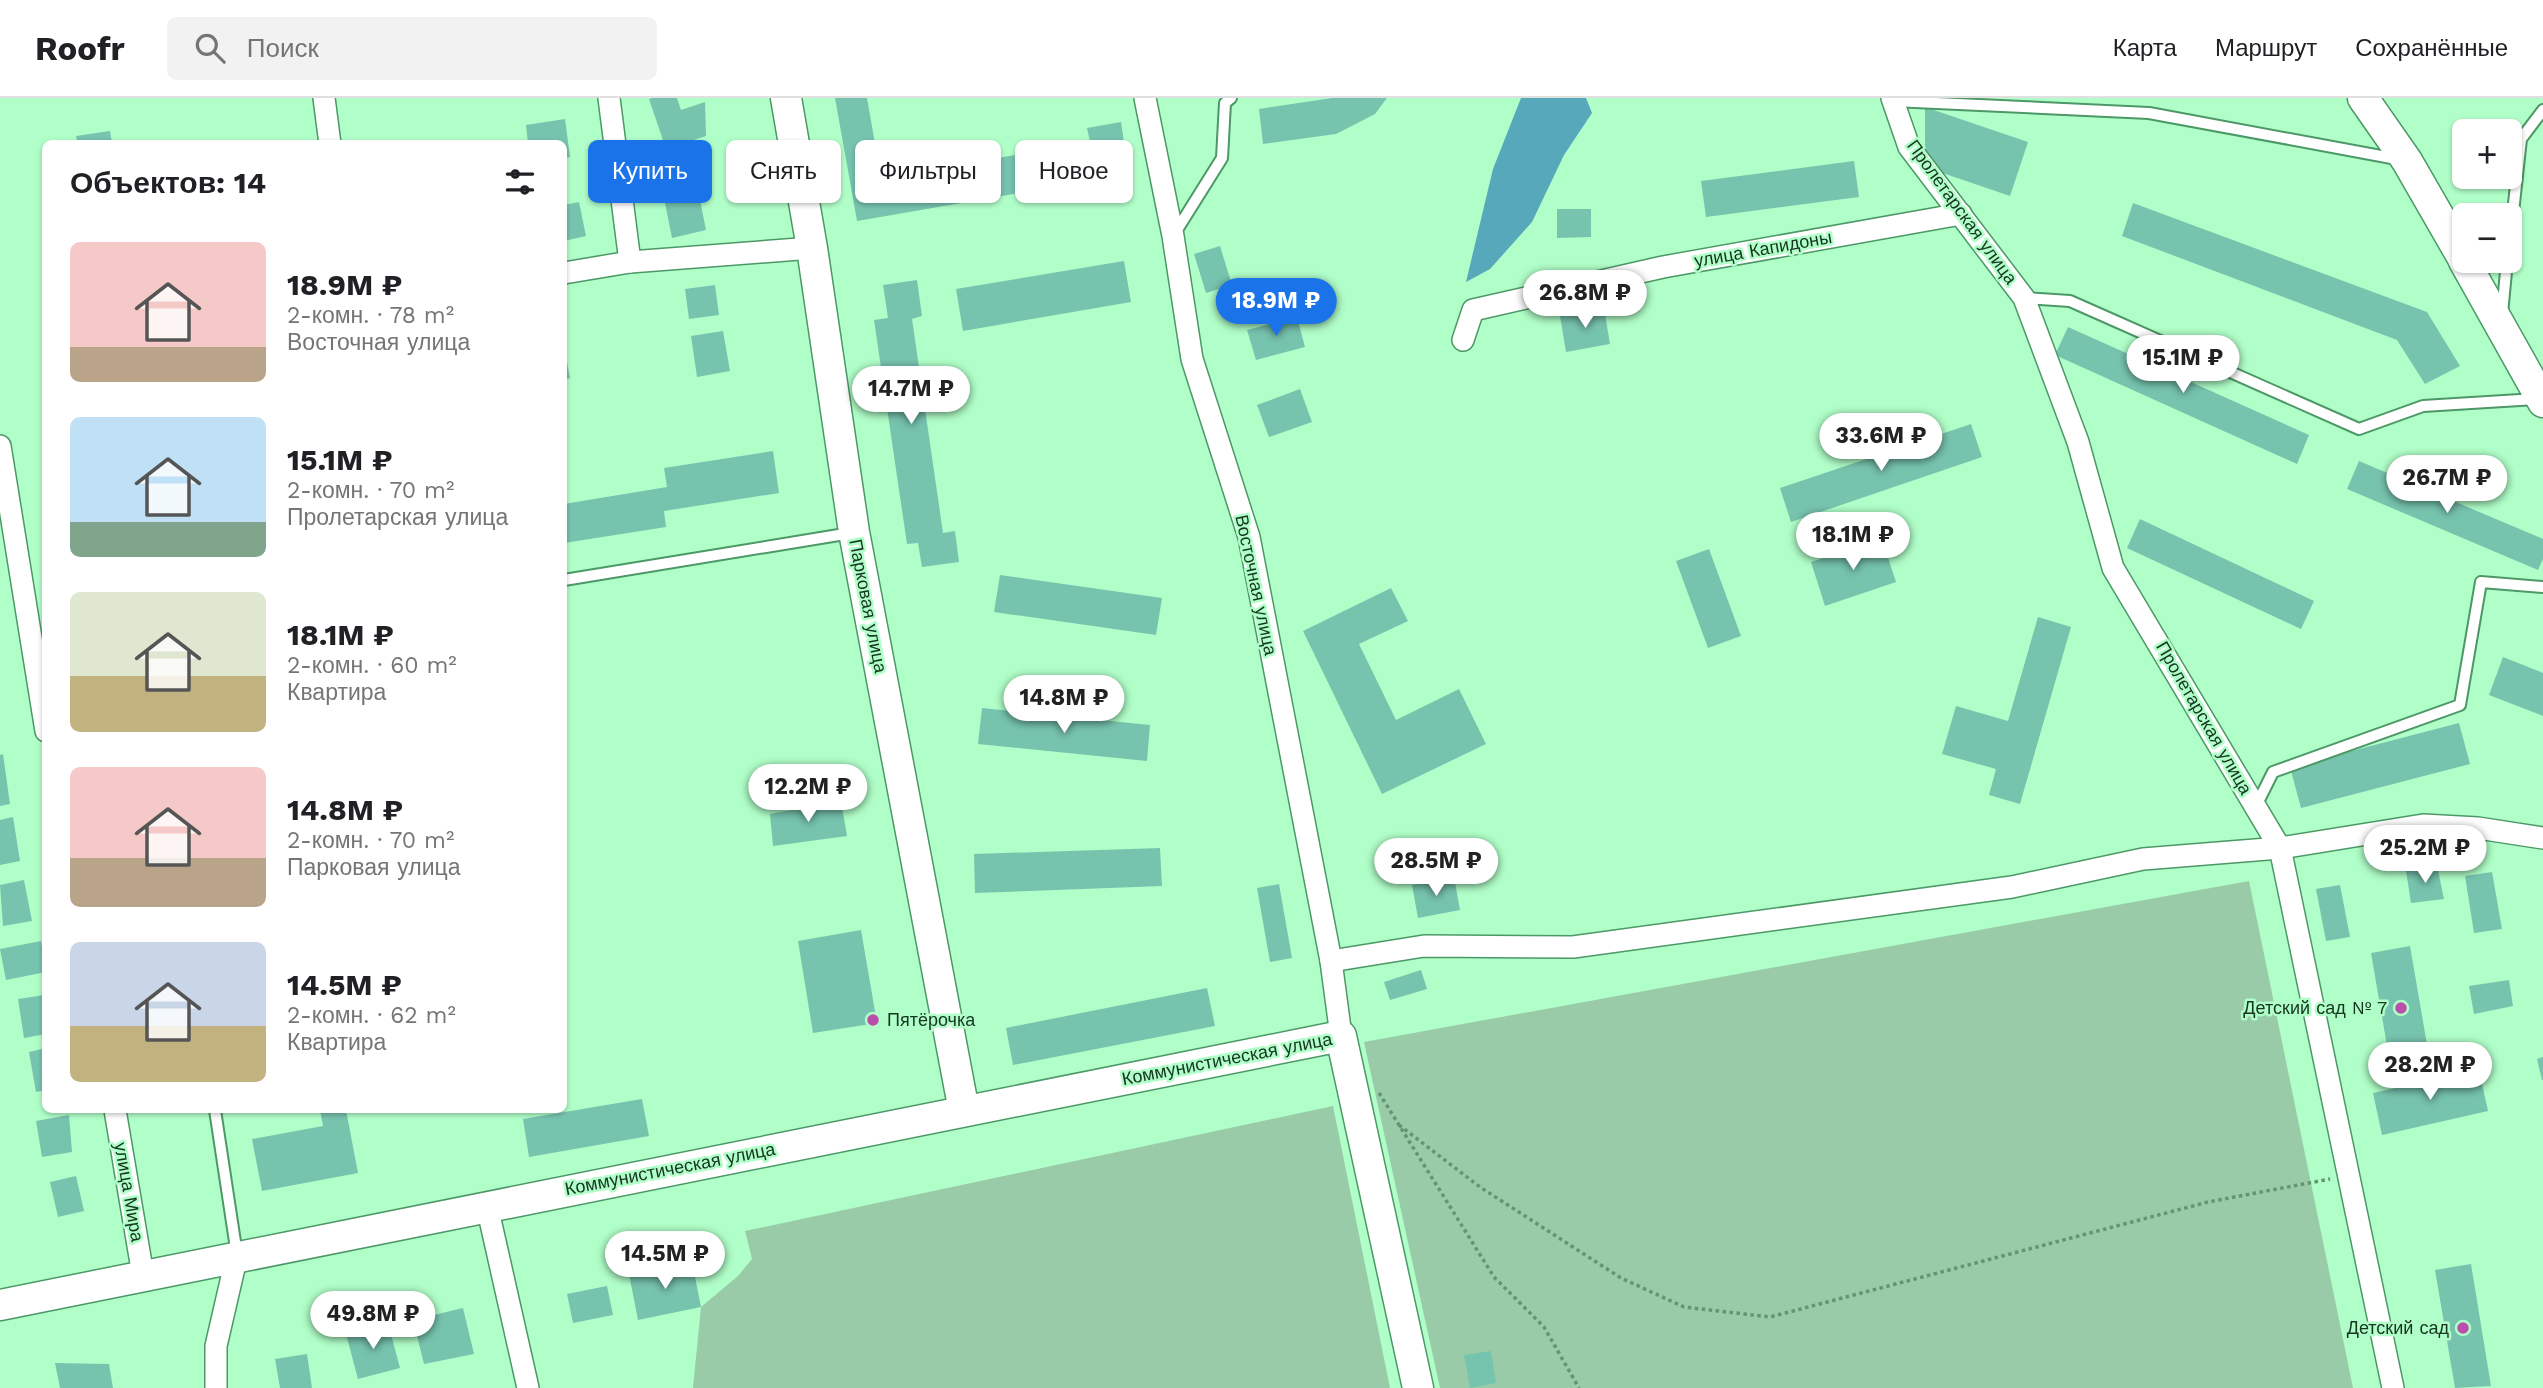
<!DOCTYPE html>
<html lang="ru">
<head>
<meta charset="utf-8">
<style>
  :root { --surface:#fff; --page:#f2f2f2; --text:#202124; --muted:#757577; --line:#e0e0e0; --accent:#1a73e8 }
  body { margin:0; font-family:"Work Sans",sans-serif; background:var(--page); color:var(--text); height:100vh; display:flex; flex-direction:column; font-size:26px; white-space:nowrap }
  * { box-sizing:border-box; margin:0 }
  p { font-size:23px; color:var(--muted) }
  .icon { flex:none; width:38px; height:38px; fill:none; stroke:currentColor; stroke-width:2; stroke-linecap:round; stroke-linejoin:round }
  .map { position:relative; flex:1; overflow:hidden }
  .side { position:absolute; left:42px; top:42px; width:525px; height:973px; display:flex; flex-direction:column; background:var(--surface); border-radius:10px; box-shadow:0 2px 5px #0004 }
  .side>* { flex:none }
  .guide { position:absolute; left:588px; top:42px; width:665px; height:63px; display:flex; gap:14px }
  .tools { position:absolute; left:2452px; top:21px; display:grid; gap:14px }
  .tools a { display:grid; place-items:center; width:70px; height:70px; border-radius:10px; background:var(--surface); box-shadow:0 2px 5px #0004; font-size:35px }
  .price { position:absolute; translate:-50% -60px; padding:0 16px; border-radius:24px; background:#fff; color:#222; font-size:23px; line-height:46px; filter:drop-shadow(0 2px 4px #0008) }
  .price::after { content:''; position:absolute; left:50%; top:42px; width:21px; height:16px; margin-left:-10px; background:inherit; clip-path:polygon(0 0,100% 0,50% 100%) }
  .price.active { background:var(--accent); color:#fff }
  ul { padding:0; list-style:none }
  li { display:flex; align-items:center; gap:21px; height:175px; padding:0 28px }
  li span { display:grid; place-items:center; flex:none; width:196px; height:140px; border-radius:10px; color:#555 }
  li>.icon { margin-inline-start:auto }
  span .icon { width:84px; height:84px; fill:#fffc; stroke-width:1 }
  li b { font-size:30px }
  h2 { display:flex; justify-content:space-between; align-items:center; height:84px; padding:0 28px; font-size:30px }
  .chip { padding:0 24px; border-radius:10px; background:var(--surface); box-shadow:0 2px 5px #0004; font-size:24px; line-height:63px }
  .chip.active { background:var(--accent); color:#fff }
  header { display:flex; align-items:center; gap:42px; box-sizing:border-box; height:98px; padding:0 35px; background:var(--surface); border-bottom:2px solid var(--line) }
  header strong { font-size:33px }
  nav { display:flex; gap:38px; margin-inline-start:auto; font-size:24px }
  .search { width:490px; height:63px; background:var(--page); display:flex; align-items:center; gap:18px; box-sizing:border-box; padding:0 24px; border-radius:10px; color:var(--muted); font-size:26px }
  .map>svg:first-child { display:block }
  .green { fill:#99cba8 }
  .water { fill:#56a8ba }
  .building { fill:#77c4ae }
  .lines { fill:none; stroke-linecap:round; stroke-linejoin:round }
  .lane-casing { stroke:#4c9866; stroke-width:14 }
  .street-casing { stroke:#4c9866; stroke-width:24 }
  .secondary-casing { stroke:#4c9866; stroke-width:33 }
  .path { stroke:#609671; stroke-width:3.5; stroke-dasharray:3.5 3.5; stroke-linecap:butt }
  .lane { stroke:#fff; stroke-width:10 }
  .street { stroke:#fff; stroke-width:21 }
  .secondary { stroke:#fff; stroke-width:30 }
  .poi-dot { fill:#bb4dab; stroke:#b0fec8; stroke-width:2.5 }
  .labels { text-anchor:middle; stroke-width:5; stroke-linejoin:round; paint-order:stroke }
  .street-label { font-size:18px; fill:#163621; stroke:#b0fec8 }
  .poi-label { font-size:18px; fill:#163621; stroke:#b0fec8; text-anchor:end }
</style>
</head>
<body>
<header>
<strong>Roofr</strong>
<div class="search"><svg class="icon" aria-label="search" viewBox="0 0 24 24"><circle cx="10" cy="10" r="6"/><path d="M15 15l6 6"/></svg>Поиск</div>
<nav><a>Карта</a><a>Маршрут</a><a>Сохранённые</a></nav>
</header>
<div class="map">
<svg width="2543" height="1290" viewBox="0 0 2543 1290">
  <rect width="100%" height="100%" fill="#b0fec8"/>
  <g class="green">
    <path d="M2249,783L2353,1290H1440L1364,944Z"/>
    <path d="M1333,1008L1390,1290H693L701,1209L738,1178L752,1161L745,1133Z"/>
  </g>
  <path class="water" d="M1521,0H1586L1592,15L1564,57L1532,124L1490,171L1466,184L1493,71Z"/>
  <g class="building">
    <path d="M652,0H677L681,12L705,4L706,38L666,51L649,1Z"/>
    <path d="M835,0H867L881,80L1090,44L1087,30L1121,24L1124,44L1117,45L1123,77L857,123Z"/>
    <path d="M1332,0H1387L1375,16L1336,36L1263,46L1259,11Z"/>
    <path d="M1925,9L2028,44L2010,98L1925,69Z"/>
    <path d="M565,21L570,59L564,60V46H528L526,27Z"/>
    <path d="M110,33L112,46H78L76,38Z"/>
    <path d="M1854,63L1859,99L1706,119L1701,83Z"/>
    <path d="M698,92L706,132L672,140L664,100Z"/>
    <path d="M579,104L586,138L564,143V107Z"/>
    <path d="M2133,105L2427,214L2460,268L2425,286L2397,242L2122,138Z"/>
    <path d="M1557,111H1591V139L1557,140Z"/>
    <path d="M1220,148L1232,187L1206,195L1194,156Z"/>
    <path d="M1124,163L1131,204L963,233L956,191Z"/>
    <path d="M917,182L922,218L912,221L943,435L955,433L959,464L922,469L918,445L907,446L874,222L888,220L883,187Z"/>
    <path d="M715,187L719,217L689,221L685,191Z"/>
    <path d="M1604,210L1610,246L1566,254L1560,218Z"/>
    <path d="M1297,219L1305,249L1256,262L1247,232Z"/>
    <path d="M2068,229L2309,337L2297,366L2055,257Z"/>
    <path d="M723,233L730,273L697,279L691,238Z"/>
    <path d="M564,249L570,280L564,282Z"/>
    <path d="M1300,291L1312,324L1269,339L1257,307Z"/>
    <path d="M1971,326L1982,359L1791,424L1780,390Z"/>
    <path d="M773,353L779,395L664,413L666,429L564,445V406L667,389L664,370Z"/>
    <path d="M2359,363L2543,441V461L2538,472L2347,391Z"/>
    <path d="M2140,421L2314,503L2301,531L2127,450Z"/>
    <path d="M1882,441L1896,484L1825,508L1811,464Z"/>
    <path d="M1709,451L1741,538L1708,550L1676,463Z"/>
    <path d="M1000,477L1162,500L1156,537L994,514Z"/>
    <path d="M1391,490L1408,523L1359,546L1396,622L1459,591L1486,646L1382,696L1303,533Z"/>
    <path d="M2038,519L2071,529L2020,706L1989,697L1996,671L1942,656L1956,608L2008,623Z"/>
    <path d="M2503,559L2543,575V618L2489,597Z"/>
    <path d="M982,610L1150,627L1147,663L978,646Z"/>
    <path d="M2459,625L2470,666L2301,710L2290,669Z"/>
    <path d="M3,656L10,706L0,708V657Z"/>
    <path d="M841,703L847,738L773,748L770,716Z"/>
    <path d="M13,719L20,763L0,767V722Z"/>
    <path d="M1160,750L1162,788L975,795L974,756Z"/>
    <path d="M2437,768L2444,801L2411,805L2406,773Z"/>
    <path d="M2492,774L2502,831L2474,835L2465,778Z"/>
    <path d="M1454,779L1460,812L1418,820L1412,787Z"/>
    <path d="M24,782L32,823L3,828L0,787Z"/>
    <path d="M1279,786L1292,860L1270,864L1257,790Z"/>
    <path d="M2340,787L2350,839L2326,843L2316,791Z"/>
    <path d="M861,832L877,925L813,935L798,843Z"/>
    <path d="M41,843L46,874L6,882L0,851Z"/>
    <path d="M2410,848L2430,964L2391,971L2371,855Z"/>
    <path d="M1421,872L1427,891L1390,902L1384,884Z"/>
    <path d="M2509,882L2513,908L2474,916L2469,888Z"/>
    <path d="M1207,890L1215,928L1013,967L1006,930Z"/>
    <path d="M44,897L46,936L24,940L18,901Z"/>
    <path d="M46,950V992L36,994L29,954Z"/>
    <path d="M2543,959V982H2542L2537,961Z"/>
    <path d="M2479,972L2488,1013L2382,1037L2373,995Z"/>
    <path d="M642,1001L649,1038L529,1059L523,1021Z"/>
    <path d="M320,1012H346L358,1075L262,1093L252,1041L323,1028Z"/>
    <path d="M69,1017L72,1054L42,1059L36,1023Z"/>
    <path d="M76,1078L84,1113L58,1119L50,1084Z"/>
    <path d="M692,1164L701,1209L638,1222L629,1176Z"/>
    <path d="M2471,1166L2491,1288L2455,1290L2435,1172Z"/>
    <path d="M607,1188L613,1217L573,1225L567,1196Z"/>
    <path d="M463,1210L474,1256L424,1266L413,1222Z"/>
    <path d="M388,1225L400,1270L358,1281L346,1236Z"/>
    <path d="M1491,1253L1496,1285L1470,1290L1464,1257Z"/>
    <path d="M307,1256L312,1290H280L275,1261Z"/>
    <path d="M55,1265L109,1266L113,1290H60Z"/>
  </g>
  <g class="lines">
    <g class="lane-casing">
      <g id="lane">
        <path d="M1893,3L2149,15L2397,61"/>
        <path d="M1175,135L1222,60L1225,5L1231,0"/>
        <path d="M2510,142L2521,41L2543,12"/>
        <path d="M2024,200L2070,203L2359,331L2423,308L2536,301"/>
        <path d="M2502,216L2507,163"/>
        <path d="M564,482L851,435"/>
        <path d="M2256,708L2273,674L2460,607L2481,484L2543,489"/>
        <path d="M215,1012L237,1157"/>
      </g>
    </g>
    <g class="street-casing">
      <g id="street">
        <path d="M324,0L330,46"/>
        <path d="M609,0L630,164"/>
        <path d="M1145,0L1173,138L1192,261L1249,439L1331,863L1341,938"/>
        <path d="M1892,0L1909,49L2024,200L2078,344L2113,470L2280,750L2393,1290"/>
        <path d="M564,175L630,164L812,150"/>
        <path d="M1463,242L1473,212L1663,169L1961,116"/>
        <path d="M0,348L46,633"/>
        <path d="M1331,863L1424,848L1573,849L2012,789L2143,761L2280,750L2423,727L2478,730L2543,740"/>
        <path d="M115,1012L143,1177"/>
        <path d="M487,1108L528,1290"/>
        <path d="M216,1290V1248L237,1157"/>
      </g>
    </g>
    <g class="secondary-casing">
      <g id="secondary">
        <path d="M786,0L812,150L854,434L964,1013"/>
        <path d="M2363,0L2407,63L2464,162"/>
        <path d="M2464,163L2543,304"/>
        <path d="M0,1207L1341,938L1418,1290"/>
      </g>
    </g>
    <g class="path">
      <path d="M1379,995L1494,1179L1544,1229L1579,1290"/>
      <path d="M1399,1027L1480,1089L1621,1180L1684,1209L1770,1219L2208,1104L2330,1081"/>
    </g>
    <use href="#lane" class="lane"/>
    <use href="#street" class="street"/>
    <use href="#secondary" class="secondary"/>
  </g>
  <g class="poi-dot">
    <circle cx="2401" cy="910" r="7"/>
    <circle cx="873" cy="922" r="7"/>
    <circle cx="2463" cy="1230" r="7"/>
  </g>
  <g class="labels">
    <g class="street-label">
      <text transform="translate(1962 114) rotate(54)" y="6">Пролетарская улица</text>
      <text transform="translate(1763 151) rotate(-10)" y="6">улица Капидоны</text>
      <text transform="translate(1256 487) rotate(78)" y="6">Восточная улица</text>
      <text transform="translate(868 508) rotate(79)" y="6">Парковая улица</text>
      <text transform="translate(2204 620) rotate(60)" y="6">Пролетарская улица</text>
      <text transform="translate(1227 961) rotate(-11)" y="6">Коммунистическая улица</text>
      <text transform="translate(670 1071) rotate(-11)" y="6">Коммунистическая улица</text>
      <text transform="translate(129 1094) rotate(80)" y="6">улица Мира</text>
    </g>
    <g class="poi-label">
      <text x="2387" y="916">Детский сад № 7</text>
      <text x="887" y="928" text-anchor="start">Пятёрочка</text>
      <text x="2449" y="1236">Детский сад</text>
    </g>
  </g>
</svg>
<div class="tools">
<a>+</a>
<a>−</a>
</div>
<b class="price" style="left:1585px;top:232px">26.8M ₽</b>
<b class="price active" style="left:1276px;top:240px">18.9M ₽</b>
<b class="price" style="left:2183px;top:297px">15.1M ₽</b>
<b class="price" style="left:911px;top:328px">14.7M ₽</b>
<b class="price" style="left:1881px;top:375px">33.6M ₽</b>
<b class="price" style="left:2447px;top:417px">26.7M ₽</b>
<b class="price" style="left:1853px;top:474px">18.1M ₽</b>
<b class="price" style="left:1064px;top:637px">14.8M ₽</b>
<b class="price" style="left:808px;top:726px">12.2M ₽</b>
<b class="price" style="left:2425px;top:787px">25.2M ₽</b>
<b class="price" style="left:1436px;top:800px">28.5M ₽</b>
<b class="price" style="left:2430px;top:1004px">28.2M ₽</b>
<b class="price" style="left:665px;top:1193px">14.5M ₽</b>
<b class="price" style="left:373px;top:1253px">49.8M ₽</b>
<div class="guide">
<a class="chip active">Купить</a>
<a class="chip">Снять</a>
<a class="chip">Фильтры</a>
<a class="chip">Новое</a>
</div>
<section class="side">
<h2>Объектов: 14<svg class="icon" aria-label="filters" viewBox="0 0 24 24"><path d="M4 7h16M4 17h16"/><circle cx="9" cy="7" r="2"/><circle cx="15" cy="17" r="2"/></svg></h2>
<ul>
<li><span style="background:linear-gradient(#f6c9c9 75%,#b9a48a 0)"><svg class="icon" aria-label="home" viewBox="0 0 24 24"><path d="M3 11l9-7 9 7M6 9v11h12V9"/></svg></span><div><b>18.9M ₽</b><p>2-комн. · 78 m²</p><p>Восточная улица</p></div></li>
<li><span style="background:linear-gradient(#bfe0f5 75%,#7fa58c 0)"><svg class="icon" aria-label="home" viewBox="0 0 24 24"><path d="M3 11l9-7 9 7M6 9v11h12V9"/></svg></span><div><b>15.1M ₽</b><p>2-комн. · 70 m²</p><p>Пролетарская улица</p></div></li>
<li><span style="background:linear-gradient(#dfe7d0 60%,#c2b280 0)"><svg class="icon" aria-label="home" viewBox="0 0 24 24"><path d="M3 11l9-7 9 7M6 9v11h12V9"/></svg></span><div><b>18.1M ₽</b><p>2-комн. · 60 m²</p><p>Квартира</p></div></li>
<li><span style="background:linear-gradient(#f6c9c9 65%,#b9a48a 0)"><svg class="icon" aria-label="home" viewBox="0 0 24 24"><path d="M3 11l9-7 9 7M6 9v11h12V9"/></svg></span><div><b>14.8M ₽</b><p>2-комн. · 70 m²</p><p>Парковая улица</p></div></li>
<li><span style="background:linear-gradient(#c9d6e8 60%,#c2b280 0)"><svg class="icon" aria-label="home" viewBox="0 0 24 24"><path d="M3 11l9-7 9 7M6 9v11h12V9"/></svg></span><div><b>14.5M ₽</b><p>2-комн. · 62 m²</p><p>Квартира</p></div></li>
</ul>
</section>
</div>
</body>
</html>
